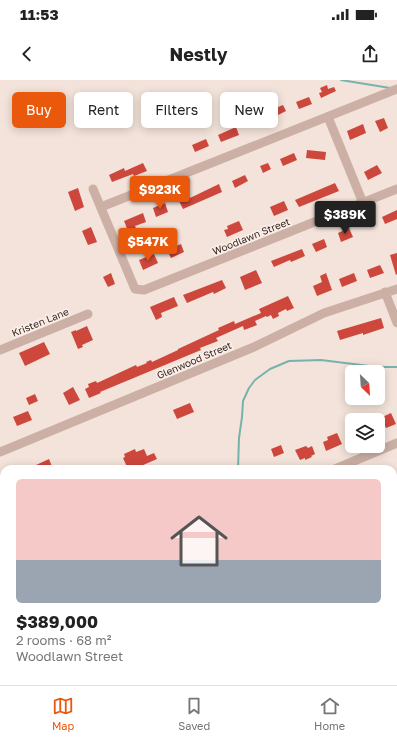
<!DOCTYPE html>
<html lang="en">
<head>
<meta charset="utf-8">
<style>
  :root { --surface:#fff; --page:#f6f6f6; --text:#222; --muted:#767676; --line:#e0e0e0; --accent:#ea580c }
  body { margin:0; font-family:"Golos Text",sans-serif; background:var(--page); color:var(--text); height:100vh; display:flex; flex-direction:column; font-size:15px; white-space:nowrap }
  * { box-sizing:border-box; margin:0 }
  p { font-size:13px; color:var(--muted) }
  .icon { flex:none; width:22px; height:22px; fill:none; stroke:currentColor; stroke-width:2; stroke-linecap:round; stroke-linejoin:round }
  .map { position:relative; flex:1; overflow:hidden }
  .side { position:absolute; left:0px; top:385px; width:397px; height:220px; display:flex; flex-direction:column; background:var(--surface); border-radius:12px 12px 0 0; box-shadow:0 2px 10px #0003 }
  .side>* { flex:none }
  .banner { position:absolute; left:12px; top:12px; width:373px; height:36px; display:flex; gap:8px }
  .needle { width:26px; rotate:155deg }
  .fabs { position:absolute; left:345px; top:285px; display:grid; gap:8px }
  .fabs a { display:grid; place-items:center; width:40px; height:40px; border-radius:6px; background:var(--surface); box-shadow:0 2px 10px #0003; font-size:20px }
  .price { position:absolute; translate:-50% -34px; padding:0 9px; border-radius:4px; background:var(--accent); color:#fff; font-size:13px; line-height:26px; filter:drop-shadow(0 1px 2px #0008) }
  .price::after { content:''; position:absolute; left:50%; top:24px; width:12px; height:9px; margin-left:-6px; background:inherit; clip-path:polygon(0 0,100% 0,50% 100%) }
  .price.selected { background:#222; color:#fff }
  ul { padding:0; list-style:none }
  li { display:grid; align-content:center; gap:8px; height:212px; padding:0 16px }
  li span { display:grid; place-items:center; height:124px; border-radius:6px; color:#555 }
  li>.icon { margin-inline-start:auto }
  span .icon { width:72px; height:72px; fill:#fffc; stroke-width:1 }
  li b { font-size:17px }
  .tag { padding:0 14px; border-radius:6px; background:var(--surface); box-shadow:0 2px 10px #0003; font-size:14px; line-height:36px }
  .tag.selected { background:var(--accent); color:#fff }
  .status { display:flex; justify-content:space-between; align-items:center; height:28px; padding:0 20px; background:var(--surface); direction:ltr }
  .status svg { height:11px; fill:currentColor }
  header { display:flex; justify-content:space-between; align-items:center; height:52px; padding:0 16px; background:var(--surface); font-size:18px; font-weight:700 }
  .dock { display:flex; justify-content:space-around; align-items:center; height:56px; border-top:1px solid var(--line); background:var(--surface); font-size:11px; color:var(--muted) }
  .dock a { display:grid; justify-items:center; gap:2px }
  .dock .selected { color:var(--accent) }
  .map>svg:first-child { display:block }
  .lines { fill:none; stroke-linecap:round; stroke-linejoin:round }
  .stream { stroke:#77b3ab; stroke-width:2 }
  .building { fill:#ce473d }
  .minor { stroke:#ccb0a5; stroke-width:9 }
  .labels { text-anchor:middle; stroke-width:3.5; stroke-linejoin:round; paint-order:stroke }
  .street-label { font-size:10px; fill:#382927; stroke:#fbeee7 }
</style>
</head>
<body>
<div class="status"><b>11:53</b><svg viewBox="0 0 49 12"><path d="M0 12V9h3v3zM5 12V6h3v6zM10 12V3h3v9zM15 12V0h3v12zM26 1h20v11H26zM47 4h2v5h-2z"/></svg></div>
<header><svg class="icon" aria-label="back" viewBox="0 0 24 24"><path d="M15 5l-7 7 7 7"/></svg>Nestly<svg class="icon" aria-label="share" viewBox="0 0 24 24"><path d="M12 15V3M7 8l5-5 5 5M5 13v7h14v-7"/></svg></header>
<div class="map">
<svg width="397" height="605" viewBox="0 0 397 605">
  <rect width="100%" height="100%" fill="#f3e3da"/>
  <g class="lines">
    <g class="stream">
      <path d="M341,0L390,8"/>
      <path d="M238,389L239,358L242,337L243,321L249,308L255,300L270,289L289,281L321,280L377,287H397"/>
      <path d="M307,601V605"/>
    </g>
  </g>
  <g class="building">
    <path d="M327,5L328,9L334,7L336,11L321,18L319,13L322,12L320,8Z"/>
    <path d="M309,17L312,24L299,29L296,22Z"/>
    <path d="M283,25L286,31L274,37L271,30Z"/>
    <path d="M253,35L254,38L258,36L262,45L253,48L248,37Z"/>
    <path d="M384,38L388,48L380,52L375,41Z"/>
    <path d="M363,44L366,53L350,60L347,51Z"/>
    <path d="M236,47L239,55L221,62L218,55Z"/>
    <path d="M206,59L209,66L195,72L192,65Z"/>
    <path d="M307,70L326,72L325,80L306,78Z"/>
    <path d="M294,73L297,80L283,86L280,79Z"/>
    <path d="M143,83L147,91L134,96L133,94L112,102L109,95L124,88L125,91Z"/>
    <path d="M268,83L271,89L263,93L260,86Z"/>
    <path d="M377,85L382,93L368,100L364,92Z"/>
    <path d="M245,95L248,101L235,108L232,101Z"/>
    <path d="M335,103L339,111L299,127L295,120Z"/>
    <path d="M219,104L222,112L183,129L179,121L190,116V118Z"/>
    <path d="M78,108L84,127L75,131L68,112Z"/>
    <path d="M284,121L288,130L274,136L270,127Z"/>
    <path d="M165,123L168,132L156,137L153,128Z"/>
    <path d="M397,130V139L385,144L382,137Z"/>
    <path d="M143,133L146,142L135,146L141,159L133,163L124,141Z"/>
    <path d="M239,141L243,150L227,157L224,150L228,149L227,146Z"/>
    <path d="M91,147L97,162L88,165L82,151Z"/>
    <path d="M349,148L353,157L341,162L338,153Z"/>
    <path d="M324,159L327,167L316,172L312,164Z"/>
    <path d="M181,164L184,172L171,178L167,170Z"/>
    <path d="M302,169L305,176L291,182L290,180L274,187L271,181Z"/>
    <path d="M397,173V194L396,195L390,175Z"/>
    <path d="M154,174L158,183L143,190L139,180Z"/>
    <path d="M380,185L384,193L370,198L367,190Z"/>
    <path d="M256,190L262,203L245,210L240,197Z"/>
    <path d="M111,193L115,204L108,207L103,197Z"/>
    <path d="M326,193L332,210L317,216L313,206L322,202L320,196Z"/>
    <path d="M354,193L357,201L342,207L339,199Z"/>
    <path d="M222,200L226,208L214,214L213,212L187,223L183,215Z"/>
    <path d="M288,216L294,228L287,231L286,229L278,233L279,236L273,239L271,235L267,237L266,236L255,241L257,245L244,250L243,246L216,258L218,261L200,268L201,270L100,312L101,313L89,318L85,309L89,307L88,304L96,301L97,303L136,285L137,287L147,283L146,282L151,280L152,282L178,270V269L219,250L218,248L234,241L235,244L261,233L259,229Z"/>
    <path d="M174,217L178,226L161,233L162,237L156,240L150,227Z"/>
    <path d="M381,238L384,248L363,255V253L340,260L337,251Z"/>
    <path d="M87,246L93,260L82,265L83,267L78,269L71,252L76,250V251Z"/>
    <path d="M44,262L50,274L25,286L19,273Z"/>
    <path d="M73,307L80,320L69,325L63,313Z"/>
    <path d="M35,314L38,321L29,325L26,318Z"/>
    <path d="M190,323L194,332L177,339L173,330Z"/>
    <path d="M28,331L32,340L17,346L13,337Z"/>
    <path d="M391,333L396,344L386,348L385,346L378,350V339Z"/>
    <path d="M337,353L342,364L326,371L323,362L328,360L327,357Z"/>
    <path d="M281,365L284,373L274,377L271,369Z"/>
    <path d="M306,366L308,368L312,366L315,374L311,376L312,377L305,380V378L300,380L295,370Z"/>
    <path d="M135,369L136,372L144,369L147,376L154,373L157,379L134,389H128L123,378L125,377L124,374Z"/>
    <path d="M49,379L53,389H38L36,385Z"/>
  </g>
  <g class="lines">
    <g class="minor">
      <path d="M328,37L363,123"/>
      <path d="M93,109L135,209L144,210L397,109"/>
      <path d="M101,127L397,9"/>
      <path d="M385,212L397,243"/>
      <path d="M0,270L88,234"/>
      <path d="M0,372L254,267L324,233L397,209"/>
      <path d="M335,389L397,363"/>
      <path d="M393,469L397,467"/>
      <path d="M0,507L4,525"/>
      <path d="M0,590L4,589"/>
      <path d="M13,601V605"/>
      <path d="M46,605L56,601"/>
    </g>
  </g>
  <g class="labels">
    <g class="street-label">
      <text transform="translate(251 156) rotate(-22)" y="4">Woodlawn Street</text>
      <text transform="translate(40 242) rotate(-22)" y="4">Kristen Lane</text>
      <text transform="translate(194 280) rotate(-23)" y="4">Glenwood Street</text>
    </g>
  </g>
</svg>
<div class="fabs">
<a><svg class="needle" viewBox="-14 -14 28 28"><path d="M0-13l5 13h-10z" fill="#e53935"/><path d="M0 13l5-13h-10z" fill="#767676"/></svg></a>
<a><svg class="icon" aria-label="layers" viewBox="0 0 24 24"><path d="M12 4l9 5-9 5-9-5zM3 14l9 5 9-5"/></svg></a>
</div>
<b class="price" style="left:160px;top:130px">$923K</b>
<b class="price selected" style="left:345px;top:155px">$389K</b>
<b class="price" style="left:148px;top:182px">$547K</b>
<div class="banner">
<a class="tag selected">Buy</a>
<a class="tag">Rent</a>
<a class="tag">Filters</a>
<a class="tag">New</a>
</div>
<section class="side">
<ul>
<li><span style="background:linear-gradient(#f6c9c9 65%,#9aa5b1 0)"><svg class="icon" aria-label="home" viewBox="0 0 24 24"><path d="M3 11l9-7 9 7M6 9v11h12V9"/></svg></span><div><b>$389,000</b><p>2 rooms · 68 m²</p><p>Woodlawn Street</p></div></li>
</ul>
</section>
</div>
<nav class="dock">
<a class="selected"><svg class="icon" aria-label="map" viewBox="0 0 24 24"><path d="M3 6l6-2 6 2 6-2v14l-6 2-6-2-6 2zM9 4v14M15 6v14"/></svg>Map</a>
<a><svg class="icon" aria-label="saved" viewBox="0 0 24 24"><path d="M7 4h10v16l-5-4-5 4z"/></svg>Saved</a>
<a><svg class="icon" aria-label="home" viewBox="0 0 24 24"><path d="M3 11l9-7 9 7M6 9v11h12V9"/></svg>Home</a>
</nav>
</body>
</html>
